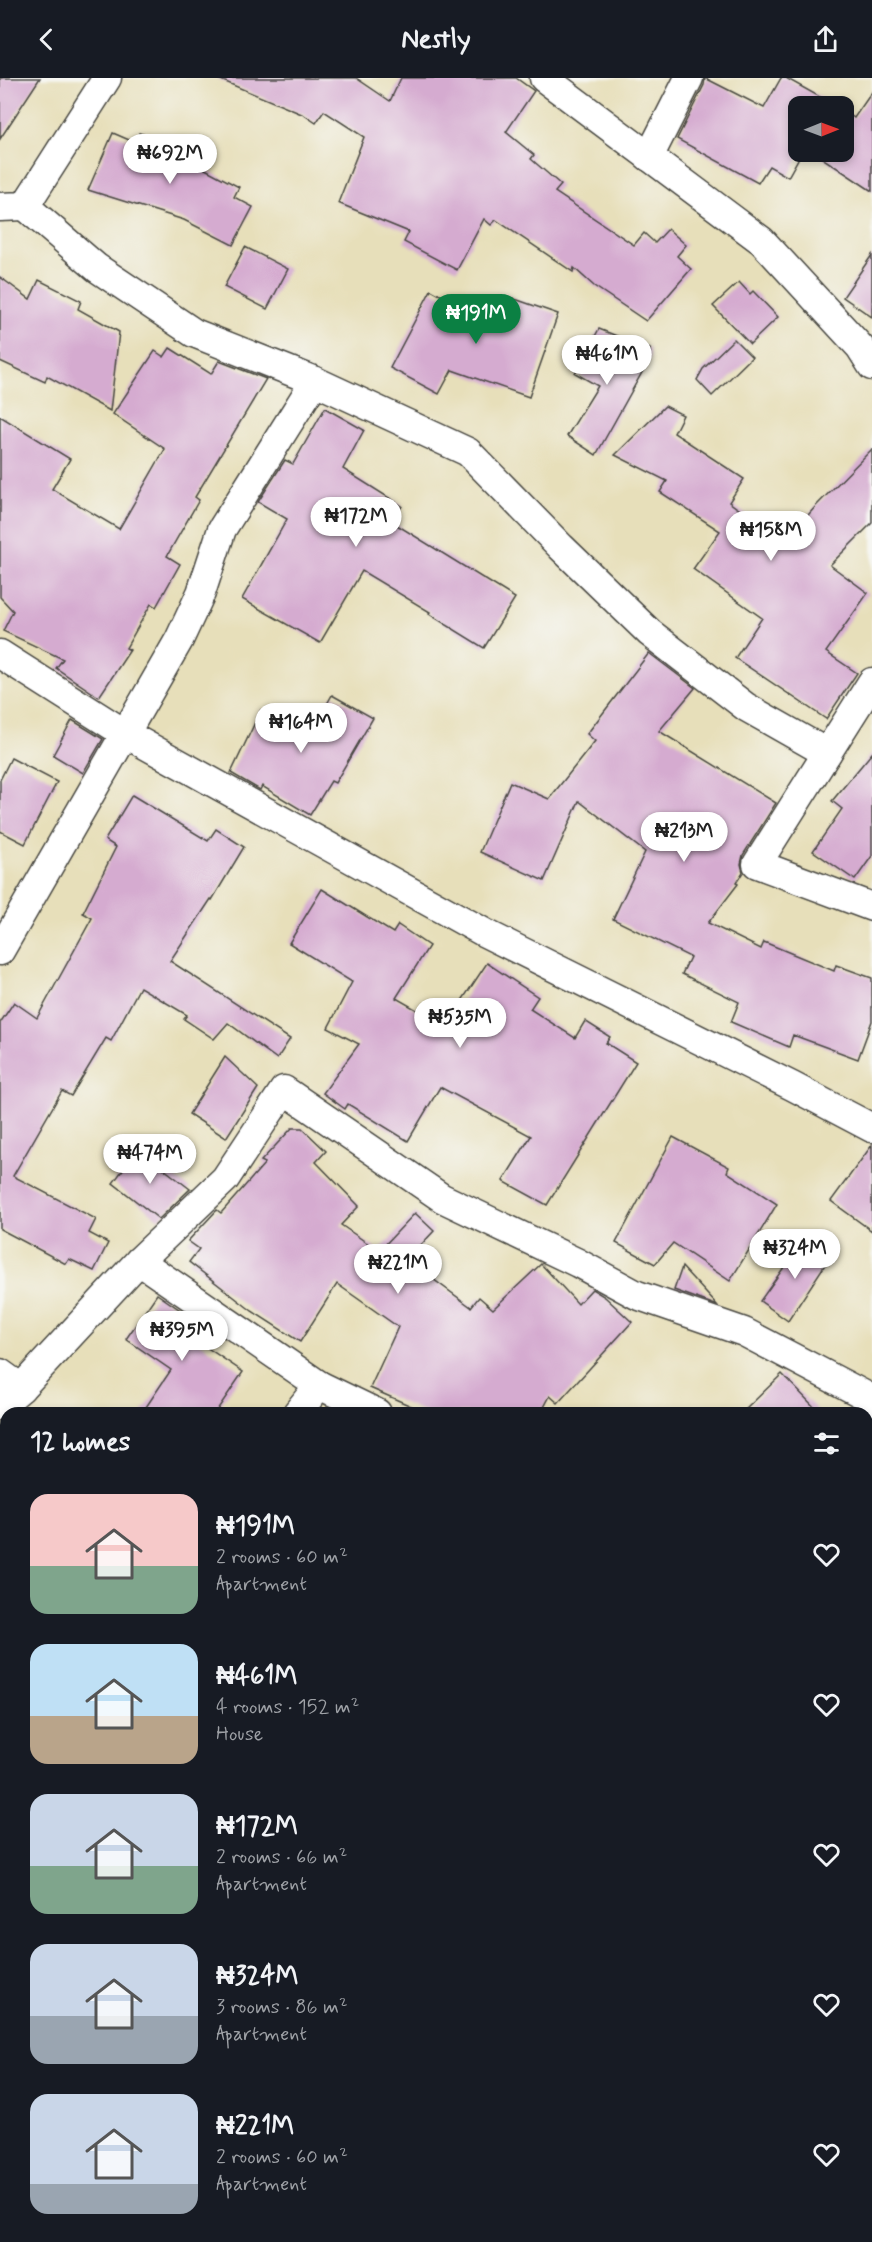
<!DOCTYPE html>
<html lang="en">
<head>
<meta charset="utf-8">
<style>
  :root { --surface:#171b24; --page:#20242c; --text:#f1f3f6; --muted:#9ea1a6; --accent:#0b8043 }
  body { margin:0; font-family:Mynerve,sans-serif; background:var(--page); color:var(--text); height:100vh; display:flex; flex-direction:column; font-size:22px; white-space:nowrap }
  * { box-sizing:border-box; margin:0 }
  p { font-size:20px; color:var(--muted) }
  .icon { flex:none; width:33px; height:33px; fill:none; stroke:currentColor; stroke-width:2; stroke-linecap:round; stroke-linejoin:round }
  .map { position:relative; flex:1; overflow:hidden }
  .panel { position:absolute; left:0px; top:1329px; width:873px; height:836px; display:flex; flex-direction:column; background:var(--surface); border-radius:18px 18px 0 0; box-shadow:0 3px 9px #0003 }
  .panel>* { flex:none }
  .needle { width:39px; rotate:89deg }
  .fabs { position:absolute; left:788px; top:18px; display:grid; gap:12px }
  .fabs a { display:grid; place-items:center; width:66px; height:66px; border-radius:12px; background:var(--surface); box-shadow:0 3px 9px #0003; font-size:30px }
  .price { position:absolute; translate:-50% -51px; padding:0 14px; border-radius:21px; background:#fff; color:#222; font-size:20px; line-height:39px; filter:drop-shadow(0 2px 3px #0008) }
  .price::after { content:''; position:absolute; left:50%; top:36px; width:18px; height:14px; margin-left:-9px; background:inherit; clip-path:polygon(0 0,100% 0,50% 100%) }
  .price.current { background:var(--accent); color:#fff }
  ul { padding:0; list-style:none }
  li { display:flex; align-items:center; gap:18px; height:150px; padding:0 30px }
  li span { display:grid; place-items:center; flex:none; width:168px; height:120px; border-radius:18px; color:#555 }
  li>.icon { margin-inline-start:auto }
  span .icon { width:72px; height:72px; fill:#fffc; stroke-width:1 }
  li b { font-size:26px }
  h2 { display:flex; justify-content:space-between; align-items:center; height:72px; padding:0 30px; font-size:26px }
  header { display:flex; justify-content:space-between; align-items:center; height:78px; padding:0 30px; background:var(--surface); font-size:27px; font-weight:700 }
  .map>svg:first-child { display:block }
  .building { fill:#d5abd0 }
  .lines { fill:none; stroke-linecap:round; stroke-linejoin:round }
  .minor-casing { stroke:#474640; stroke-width:31 }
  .minor { stroke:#fff; stroke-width:28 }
</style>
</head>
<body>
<header><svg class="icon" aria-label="back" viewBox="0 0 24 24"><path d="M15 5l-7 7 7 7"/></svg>Nestly<svg class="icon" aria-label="share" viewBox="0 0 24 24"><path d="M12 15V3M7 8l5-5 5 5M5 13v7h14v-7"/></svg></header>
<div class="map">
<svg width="872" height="2164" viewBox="0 0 872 2164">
  <rect width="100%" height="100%" fill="#f6f6f2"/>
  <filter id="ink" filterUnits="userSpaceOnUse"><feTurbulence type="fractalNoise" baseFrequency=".0167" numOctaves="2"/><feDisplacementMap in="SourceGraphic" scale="12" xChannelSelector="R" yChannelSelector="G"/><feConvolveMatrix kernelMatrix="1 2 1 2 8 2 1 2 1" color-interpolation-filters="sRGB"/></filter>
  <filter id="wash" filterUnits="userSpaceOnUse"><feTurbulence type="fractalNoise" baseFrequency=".008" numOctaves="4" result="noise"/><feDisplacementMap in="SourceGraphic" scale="24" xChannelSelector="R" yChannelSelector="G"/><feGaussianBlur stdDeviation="1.35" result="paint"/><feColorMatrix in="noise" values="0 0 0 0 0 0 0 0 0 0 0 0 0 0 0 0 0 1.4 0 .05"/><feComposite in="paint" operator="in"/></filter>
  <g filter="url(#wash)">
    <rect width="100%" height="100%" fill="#e7dfba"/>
    <g id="blocks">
      <g class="building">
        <path d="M0,0H40L0,61Z"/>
        <path d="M216,0H356L390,23L401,0H516L534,13L506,54L534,77L531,81L561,107L555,114L634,167L644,155L655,165L668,151L686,167L677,178L691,191L646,243L594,208L574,190L573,194L496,142L491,147L484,141L457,192L404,164L409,154L338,125L364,59L324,33L316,45L304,37Z"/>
        <path d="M705,0L764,30L781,0H786L836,28H798V81L788,99L769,88L758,105L677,61L704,7Z"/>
        <path d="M872,14V113L813,74H843V32L854,40Z"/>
        <path d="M113,55L136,65L139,55L195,72L192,84L239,109L234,119L253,129L233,167L184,142L88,112Z"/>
        <path d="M245,169L288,191L267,231L224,209Z"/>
        <path d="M872,177V239L843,219Z"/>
        <path d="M0,199L30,221L39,202L81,223L78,231L119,254L110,333L47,298L45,304L0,283Z"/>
        <path d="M739,204L750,216L753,213L778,239L750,266L713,228Z"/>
        <path d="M431,212L499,249L509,219L558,236L529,319L452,292L439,316L390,290Z"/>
        <path d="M599,251L650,271V280L596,377L567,358L598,308L575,295Z"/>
        <path d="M734,261L752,279L712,318L697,302L703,291Z"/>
        <path d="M170,270L211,296L219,283L266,301L195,419L199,422L167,478L180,486L156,529L151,526L126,570L130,572L99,619L56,590L63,581L3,553L13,533L0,519V338L70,381L52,411L119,451L165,371L113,336L155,273L164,279Z"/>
        <path d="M665,328L683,337L674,355L744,401L729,424L780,461L782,458L787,461L816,428L872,371V445L830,487L868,515L826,574L857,595L826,641L735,580L762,540L693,491L720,453L660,414L667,403L615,377Z"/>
        <path d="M325,330L364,352L343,391L402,428L392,444L515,520L484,570L429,536L430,534L362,493L320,565L242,521L287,441L258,424L285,382L293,386Z"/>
        <path d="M649,575L695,610L659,653L776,725L743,777L741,786L743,794L736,805L738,806L708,845L761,871L764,864L834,893L836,887L872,900V943L858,981L793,957L789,969L731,944L739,924L682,896L690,879L613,841L645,774L579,723L544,803L480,774L510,704L549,721L595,663L587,656Z"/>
        <path d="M332,617L373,640L335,705L331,703L310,737L262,708L260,712L231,695L261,632L311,655Z"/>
        <path d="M72,642L103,661L83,695L53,677Z"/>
        <path d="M872,675V778L855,802L813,773L842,731L832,723Z"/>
        <path d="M11,680L57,704L25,766L0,753V702Z"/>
        <path d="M132,717L208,763L216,751L244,769L212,822L211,821L170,883L290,961L277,981L228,945L214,961L184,941L187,937L140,909L111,963L106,960L71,1018L62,1013L13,1098L96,1141L89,1155L108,1165L94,1193L69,1181L66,1186L0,1151V945L14,924L37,940L92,840L83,835L116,769L105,762Z"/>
        <path d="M322,811L393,855L398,847L429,868L396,920L445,948L487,885L538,919L530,931L575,960L585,943L610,959L606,965L636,984L547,1127L503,1103L531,1058L440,1009L408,1063L348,1026L345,1031L323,1015L359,966L328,950L352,904L289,865Z"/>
        <path d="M225,979L258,1010L226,1060L189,1036Z"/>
        <path d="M292,1050H302L326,1073L316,1084L359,1128L341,1147L379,1173L415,1135L434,1153L407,1182L471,1229L479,1219L493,1231L541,1186L578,1226L592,1211L605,1219L632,1244L558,1325L550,1318L541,1335H427L370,1310L398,1249L337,1206L300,1264L252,1233L189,1184L199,1171L188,1163L217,1132L221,1135L265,1085L261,1083Z"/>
        <path d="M673,1059L729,1089L727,1094L777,1126L730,1203L673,1165L655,1186L616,1165Z"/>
        <path d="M872,1067V1153L831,1123Z"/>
        <path d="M138,1071L190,1111L159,1141L113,1105Z"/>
        <path d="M804,1161L830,1179L788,1243L760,1223Z"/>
        <path d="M682,1189L718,1228L674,1212Z"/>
        <path d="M157,1216L199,1245L190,1258L243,1294L215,1335H142L171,1292L126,1261Z"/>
        <path d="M782,1296L820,1335H742Z"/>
      </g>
    </g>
  </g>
  <g filter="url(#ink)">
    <use href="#blocks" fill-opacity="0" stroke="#474640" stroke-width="1.5"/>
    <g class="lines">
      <g class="minor-casing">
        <g id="minor">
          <path d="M544,0L762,163L860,269L872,288"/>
          <path d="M649,79L689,0"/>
          <path d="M25,128L97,190L194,255L315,303L468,374L561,469L650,555L746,629L827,675"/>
          <path d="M0,129L25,128L107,0"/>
          <path d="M0,576L124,655L485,855L792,1008L872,1050"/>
          <path d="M872,604L757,786L872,829"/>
          <path d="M0,873L179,562L201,515L222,451L315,303"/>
          <path d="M139,1183L319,1307"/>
          <path d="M0,1295L21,1310"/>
          <path d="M0,1328L21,1310L139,1183L225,1101L284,1012L442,1120L578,1185L637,1217L744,1254L872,1321"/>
          <path d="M297,1335L319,1307L377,1335"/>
          <path d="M867,1343L872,1339"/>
          <path d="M0,1467L6,1471"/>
          <path d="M867,1540L872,1543"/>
          <path d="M867,1934L872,1929"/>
          <path d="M0,2101L6,2106"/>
          <path d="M83,2158L91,2164"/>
          <path d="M16,2164L20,2158"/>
          <path d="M366,2164L370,2158"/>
        </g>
      </g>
      <use href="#minor" class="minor"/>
    </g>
  </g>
</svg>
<div class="fabs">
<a><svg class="needle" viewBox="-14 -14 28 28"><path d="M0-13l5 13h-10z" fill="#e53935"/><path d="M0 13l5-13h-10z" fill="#9ea1a6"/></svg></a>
</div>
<b class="price" style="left:170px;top:107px">₦692M</b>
<b class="price current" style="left:476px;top:267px">₦191M</b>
<b class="price" style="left:607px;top:308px">₦461M</b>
<b class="price" style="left:356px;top:470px">₦172M</b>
<b class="price" style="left:771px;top:484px">₦158M</b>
<b class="price" style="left:301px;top:676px">₦164M</b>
<b class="price" style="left:684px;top:785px">₦213M</b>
<b class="price" style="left:460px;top:971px">₦535M</b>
<b class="price" style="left:150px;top:1107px">₦474M</b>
<b class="price" style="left:795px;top:1202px">₦324M</b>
<b class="price" style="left:398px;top:1217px">₦221M</b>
<b class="price" style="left:182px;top:1284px">₦395M</b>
<section class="panel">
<h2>12 homes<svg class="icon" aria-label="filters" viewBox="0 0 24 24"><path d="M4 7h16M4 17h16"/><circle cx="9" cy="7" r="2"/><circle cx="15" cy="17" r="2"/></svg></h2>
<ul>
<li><span style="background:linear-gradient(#f6c9c9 60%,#7fa58c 0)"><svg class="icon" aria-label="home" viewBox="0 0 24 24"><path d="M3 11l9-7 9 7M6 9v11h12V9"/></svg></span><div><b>₦191M</b><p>2 rooms · 60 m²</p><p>Apartment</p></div><svg class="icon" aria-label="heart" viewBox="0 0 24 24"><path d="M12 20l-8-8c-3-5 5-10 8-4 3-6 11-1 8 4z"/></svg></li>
<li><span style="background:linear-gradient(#bfe0f5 60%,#b9a48a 0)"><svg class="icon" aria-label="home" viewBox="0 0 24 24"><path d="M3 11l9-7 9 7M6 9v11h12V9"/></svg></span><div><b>₦461M</b><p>4 rooms · 152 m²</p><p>House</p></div><svg class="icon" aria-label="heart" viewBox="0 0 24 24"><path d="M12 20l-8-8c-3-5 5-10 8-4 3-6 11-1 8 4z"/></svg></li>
<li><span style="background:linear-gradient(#c9d6e8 60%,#7fa58c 0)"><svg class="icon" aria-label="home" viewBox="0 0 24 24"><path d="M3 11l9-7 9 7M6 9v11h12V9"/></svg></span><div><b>₦172M</b><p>2 rooms · 66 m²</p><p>Apartment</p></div><svg class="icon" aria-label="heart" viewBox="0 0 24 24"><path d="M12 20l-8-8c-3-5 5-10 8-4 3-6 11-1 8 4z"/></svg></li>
<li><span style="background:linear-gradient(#c9d6e8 60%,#9aa5b1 0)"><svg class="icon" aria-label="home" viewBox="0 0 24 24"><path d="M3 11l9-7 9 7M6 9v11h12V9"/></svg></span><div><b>₦324M</b><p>3 rooms · 86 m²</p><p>Apartment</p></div><svg class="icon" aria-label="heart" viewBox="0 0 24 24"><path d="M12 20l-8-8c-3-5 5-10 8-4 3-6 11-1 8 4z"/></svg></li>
<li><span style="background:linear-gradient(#c9d6e8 75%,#9aa5b1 0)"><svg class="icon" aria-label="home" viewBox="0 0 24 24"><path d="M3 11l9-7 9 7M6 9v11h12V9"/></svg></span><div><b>₦221M</b><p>2 rooms · 60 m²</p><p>Apartment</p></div><svg class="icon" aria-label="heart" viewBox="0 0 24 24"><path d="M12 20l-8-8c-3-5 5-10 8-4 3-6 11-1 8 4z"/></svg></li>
</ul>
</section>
</div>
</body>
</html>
